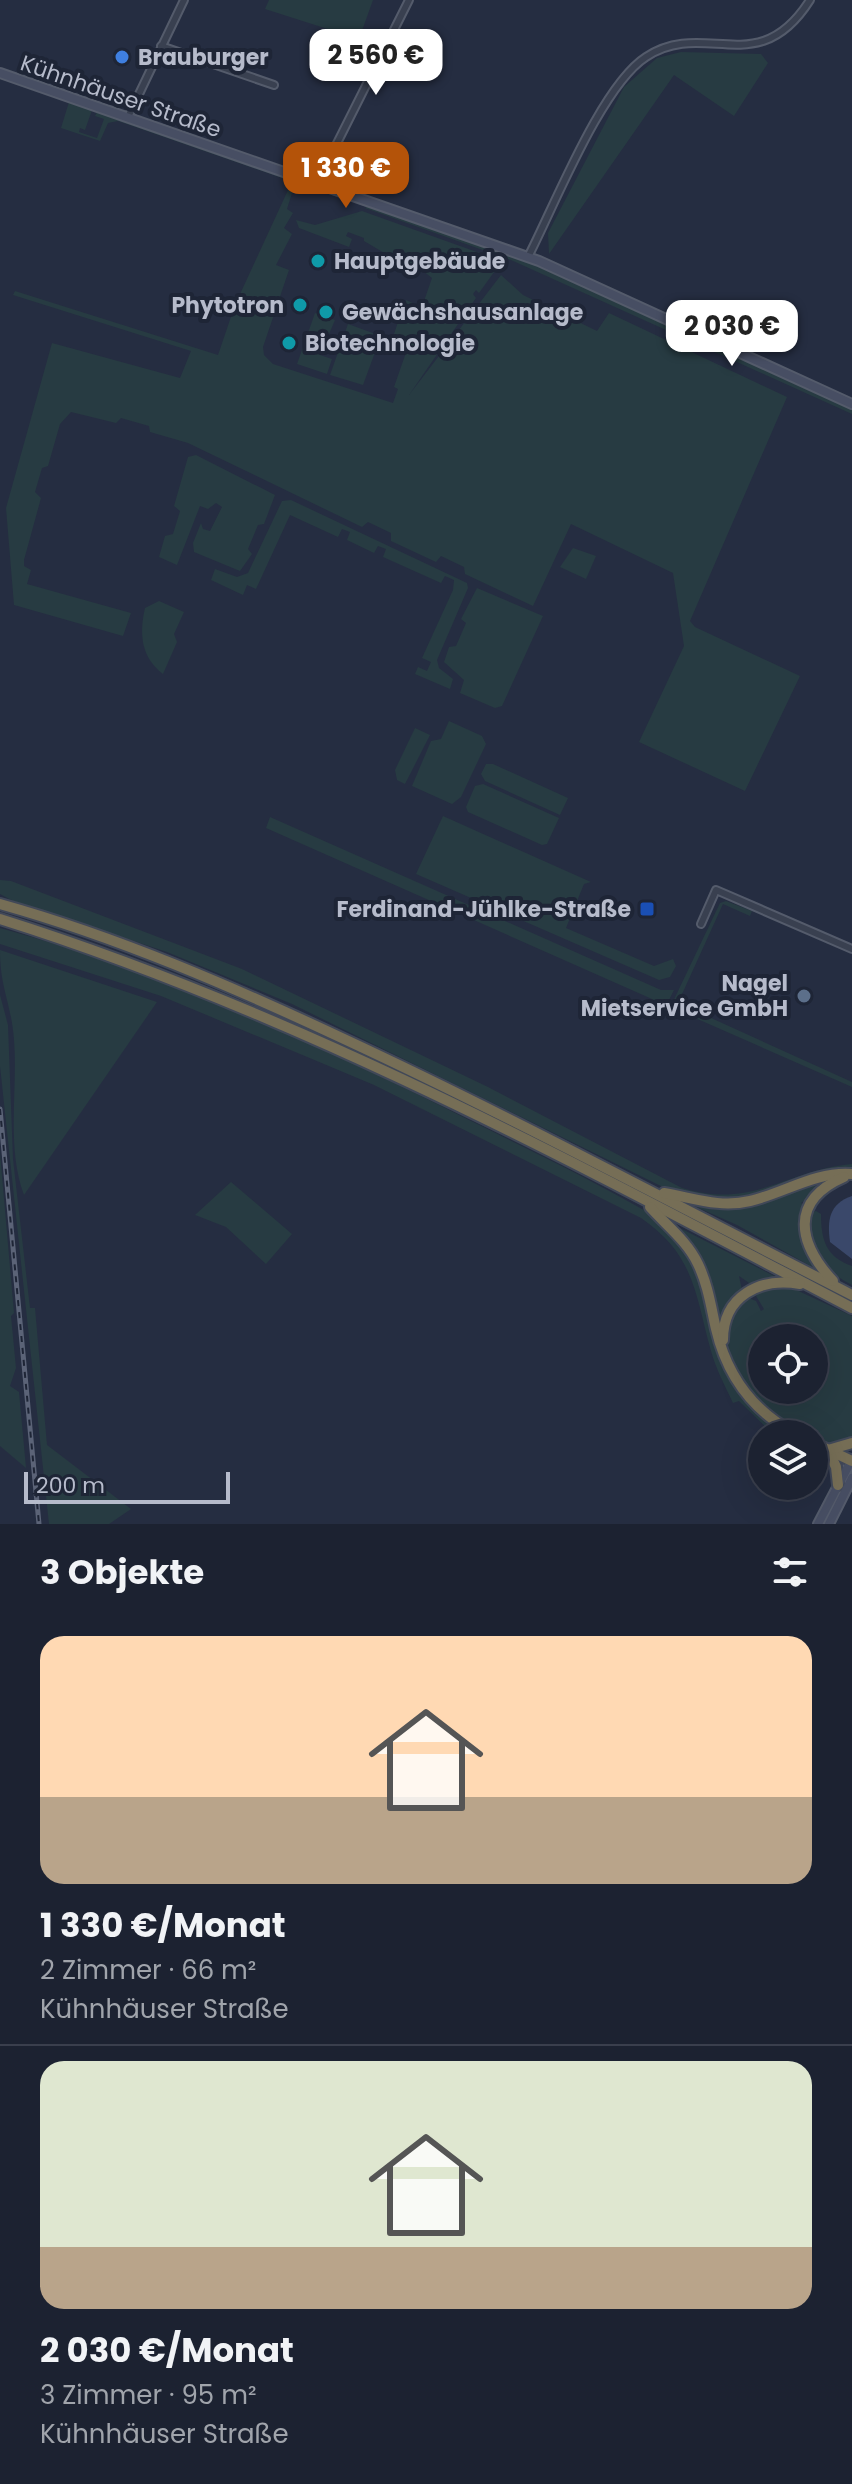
<!DOCTYPE html>
<html lang="de">
<head>
<meta charset="utf-8">
<style>
  :root { --surface:#1c2231; --page:#292f3d; --text:#f1f3f6; --muted:#a0a4ab; --line:#3a3f4d; --accent:#b45309 }
  body { margin:0; font-family:Poppins,sans-serif; background:var(--page); color:var(--text); height:100vh; display:flex; flex-direction:column; font-size:30px; white-space:nowrap }
  * { box-sizing:border-box; margin:0 }
  p { font-size:26px; color:var(--muted) }
  .icon { flex:none; width:44px; height:44px; fill:none; stroke:currentColor; stroke-width:2; stroke-linecap:round; stroke-linejoin:round }
  .map { position:relative; height:1524px; overflow:hidden }
  .details { display:flex; flex-direction:column; background:var(--surface); flex:1 }
  .details>* { flex:none }
  .fabs { position:absolute; left:748px; top:1324px; display:grid; gap:16px }
  .fabs a { display:grid; place-items:center; width:80px; height:80px; border-radius:50%; background:var(--surface); box-shadow:0 8px 32px #0002,0 0 0 2px var(--line); font-size:40px }
  .scale { position:absolute; left:24px; bottom:20px; width:206px; box-sizing:border-box; padding-left:8px; border:4px solid #b6bbcb; border-top:0; font-size:22px; line-height:28px; white-space:nowrap; color:#b6bbcb; -webkit-text-stroke:6px #1e2536; paint-order:stroke }
  .price { position:absolute; translate:-50% -68px; padding:0 18px; border-radius:16px; background:#fff; color:#222; font-size:26px; line-height:52px; filter:drop-shadow(0 2px 4px #0008) }
  .price::after { content:''; position:absolute; left:50%; top:48px; width:24px; height:18px; margin-left:-12px; background:inherit; clip-path:polygon(0 0,100% 0,50% 100%) }
  .price.current { background:var(--accent); color:#fff }
  ul { padding:0; list-style:none }
  li { display:grid; align-content:center; gap:16px; height:424px; padding:0 40px }
  li+li { border-top:2px solid var(--line) }
  li span { display:grid; place-items:center; height:248px; border-radius:24px; color:#555 }
  li>.icon { margin-inline-start:auto }
  span .icon { width:144px; height:144px; fill:#fffc; stroke-width:1 }
  li b { font-size:34px }
  h2 { display:flex; justify-content:space-between; align-items:center; height:96px; padding:0 40px; font-size:34px }
  .map>svg:first-child { display:block }
  .green { fill:#273b42; fill-rule:evenodd }
  .water { fill:#3a486a }
  .lines { fill:none; stroke-linecap:round; stroke-linejoin:round }
  .street-casing { stroke:#545b6b; stroke-width:10 }
  .secondary-casing { stroke:#545b6b; stroke-width:12 }
  .highway-casing { stroke:#414858; stroke-width:14 }
  .street { stroke:#394050; stroke-width:6 }
  .secondary { stroke:#474e63; stroke-width:8 }
  .highway { stroke:#766e56; stroke-width:10 }
  .rail-casing { stroke:#5b6377; stroke-width:5 }
  .rail { stroke:#1e2536; stroke-width:2; stroke-dasharray:6; stroke-linecap:butt }
  .shop-dot { fill:#3f7fe0; stroke:#1e2536; stroke-width:3 }
  .culture-dot { fill:#0f9aa8; stroke:#1e2536; stroke-width:3 }
  .transit-dot { fill:#1a4fb4; stroke:#1e2536; stroke-width:3 }
  .service-dot { fill:#5c6f8a; stroke:#1e2536; stroke-width:3 }
  .labels { text-anchor:middle; stroke-width:8; stroke-linejoin:round; paint-order:stroke }
  .poi-label { font-size:22px; font-weight:bold; fill:#b6bbcb; stroke:#1e2536; text-anchor:start }
  .street-label { font-size:22px; fill:#b6bbcb; stroke:#1e2536 }
</style>
</head>
<body>
<div class="map">
<svg width="852" height="1524" viewBox="0 0 852 1524">
  <rect width="100%" height="100%" fill="#252d41"/>
  <g class="green">
    <path d="M269,0H373L359,39L265,9Z"/>
    <path d="M681,52L761,54L768,63L734,116L674,75L549,254L548,233L624,87L657,58Z"/>
    <path d="M69,102L92,110L85,130L80,128L79,132L97,138L104,119L95,116L97,112L304,185V191L293,190L287,209L293,213L284,228L292,234L276,265L289,270L263,347L264,355L273,364L393,403L398,389L394,387L410,341L394,334L400,316L415,317L402,310L406,300L417,305L419,300L424,301L432,278L413,263L410,270L377,258L386,254L364,241V238L348,232L346,236L352,239L349,247L299,228L296,220L315,225L362,211L502,261L479,293L476,290L473,294L476,298L409,395L501,275L523,295L597,331L609,313L787,397L690,621L695,627L800,676L745,791L639,742L684,646L673,573L571,524L533,606L465,574L464,567L441,556L436,562L391,541V533L368,522L362,527L188,443L150,432L149,426L121,418L116,423L71,412L60,424L48,466L42,468L35,492L41,498L24,560V566L31,570L27,584L131,613L123,636L14,605L6,508L52,343L180,378L191,351L13,295L15,291L218,355L235,305L289,188L282,178L118,121L108,123L100,141L61,128Z"/>
    <path d="M370,205L530,263L852,407V414L511,260L365,208Z"/>
    <path d="M315,313L335,320L320,355L332,359L327,374L297,364Z"/>
    <path d="M348,324L381,336L363,385L330,375Z"/>
    <path d="M196,455L275,495L264,524L258,525L248,549L252,554L240,571L194,552L193,543L201,523L203,529L210,531L222,507L216,503L208,509L200,506L177,565L159,557L165,536L173,534L180,511L174,506L188,457Z"/>
    <path d="M291,500L467,583L468,588L437,660L439,668L453,679L450,689L415,674L418,667L427,671L431,662L422,658L453,590L454,580L445,576L441,583L383,557L386,549L378,546L374,553L347,540L350,532L342,529L338,537L290,515L256,589L247,585L243,595L211,580L215,569L237,577L248,573L282,501Z"/>
    <path d="M573,548L596,556L586,579L560,567Z"/>
    <path d="M477,588L543,616L502,706L495,708L460,693L464,680L444,662L449,647L456,646L466,623L461,619Z"/>
    <path d="M159,601L184,612L174,634L177,642L163,674C141,657 139,634 145,608Z"/>
    <path d="M449,721L482,736L486,744L461,797L452,804L412,786L431,741L441,739Z"/>
    <path d="M415,728L430,735L405,784L397,780L395,770Z"/>
    <path d="M486,764H493L568,798L560,815L485,781L481,774Z"/>
    <path d="M483,784L559,818L547,844L542,845L468,812L466,807L475,786Z"/>
    <path d="M443,816L591,882L584,884L566,928L654,966L673,959L676,966L670,977L659,980L416,874Z"/>
    <path d="M270,817L661,990H674L669,1000L661,1003L266,828Z"/>
    <path d="M0,880L11,881L242,969L488,1087L682,1188C753,1210 786,1170 852,1164V1169L731,1200L673,1192L292,1004L167,952L13,901L0,894Z"/>
    <path d="M726,901L752,911L750,916L723,904L678,1003L852,1082V1087L677,1010H669L720,903Z"/>
    <path d="M0,928C158,971 314,1042 463,1117C526,1148 590,1179 651,1214L677,1237L699,1273L719,1352L767,1420L785,1434H773L739,1401L733,1403C725,1386 716,1369 711,1351C695,1294 695,1255 641,1218L374,1085L312,1059L161,996L0,944Z"/>
    <path d="M0,950L157,1002L24,1195C4,1142 21,1077 12,1023C7,994 0,982 0,950Z"/>
    <path d="M0,995L8,1025L13,1159L30,1308H35L47,1445L131,1509L109,1524H49L0,1066Z"/>
    <path d="M0,1153L14,1313L11,1316L16,1368L10,1386L19,1392L26,1468L0,1446Z"/>
    <path d="M818,1181H829L801,1203L805,1206L802,1242L814,1268L737,1225L692,1205L710,1207Z"/>
    <path d="M231,1182L292,1234L266,1264L226,1227L195,1215Z"/>
    <path d="M816,1211L821,1214C821,1240 826,1257 852,1266V1285C817,1267 808,1251 810,1213Z"/>
    <path d="M674,1225L780,1279L752,1285L739,1276L742,1290L721,1328L713,1293Z"/>
    <path d="M790,1287L852,1316V1440C847,1441 839,1444 834,1444C825,1443 817,1436 812,1434C775,1419 723,1383 726,1336C727,1319 736,1309 746,1297L756,1301L761,1311L764,1309L756,1296L759,1289ZM762,1338H814V1390H762Z"/>
  </g>
  <path class="water" d="M852,1196V1259L830,1242C827,1220 829,1204 852,1196Z"/>
  <g class="lines">
    <g class="street-casing">
      <g id="street">
        <path d="M161,46L274,85"/>
        <path d="M128,117L184,0"/>
        <path d="M317,183L409,0"/>
        <path d="M528,257C554,207 601,86 646,57C705,18 758,82 810,0"/>
        <path d="M701,924L716,890L852,949"/>
      </g>
    </g>
    <g class="secondary-casing">
      <g id="secondary">
        <path d="M0,73L539,261L852,404"/>
        <path d="M818,1524L852,1459"/>
        <path d="M829,1524L852,1478"/>
      </g>
    </g>
    <g class="highway-casing">
      <g id="highway">
        <path d="M0,904C118,937 233,987 344,1039C516,1119 683,1209 852,1295"/>
        <path d="M0,919C299,1013 575,1163 852,1308"/>
        <path d="M664,1193C694,1198 719,1208 750,1201C784,1193 816,1171 852,1174"/>
        <path d="M650,1207C667,1226 687,1241 698,1264C708,1285 711,1307 716,1329C727,1376 754,1412 796,1434"/>
        <path d="M833,1281C798,1243 789,1201 844,1177"/>
        <path d="M723,1340C723,1296 760,1277 800,1284"/>
        <path d="M814,1443L852,1461"/>
        <path d="M828,1450L836,1467L838,1485"/>
        <path d="M828,1450L852,1443"/>
      </g>
    </g>
    <use href="#street" class="street"/>
    <use href="#secondary" class="secondary"/>
    <use href="#highway" class="highway"/>
    <g class="rail-casing">
      <path id="rail" d="M0,1109L39,1524"/>
    </g>
    <use href="#rail" class="rail"/>
  </g>
  <circle class="shop-dot" cx="122" cy="57" r="8"/>
  <g class="culture-dot">
    <circle cx="318" cy="261" r="8"/>
    <circle cx="300" cy="305" r="8"/>
    <circle cx="326" cy="312" r="8"/>
    <circle cx="289" cy="343" r="8"/>
  </g>
  <rect class="transit-dot" x="639" y="901" width="16" height="16" rx="4"/>
  <circle class="service-dot" cx="804" cy="996" r="8"/>
  <g class="labels">
    <g class="poi-label">
      <text x="138" y="65">Brauburger</text>
      <text x="334" y="269">Hauptgebäude</text>
      <text x="284" y="313" text-anchor="end">Phytotron</text>
      <text x="342" y="320">Gewächshausanlage</text>
      <text x="305" y="351">Biotechnologie</text>
      <text x="631" y="917" text-anchor="end">Ferdinand-Jühlke-Straße</text>
      <text x="788" y="991" text-anchor="end">Nagel<tspan x="788" dy="25">Mietservice GmbH</tspan></text>
    </g>
    <g class="street-label">
      <text transform="translate(121 96) rotate(19)" y="8">Kühnhäuser Straße</text>
    </g>
  </g>
</svg>
<div class="fabs">
<a><svg class="icon" aria-label="locate" viewBox="0 0 24 24"><circle cx="12" cy="12" r="6"/><path d="M12 2v4M12 18v4M2 12h4M18 12h4"/></svg></a>
<a><svg class="icon" aria-label="layers" viewBox="0 0 24 24"><path d="M12 4l9 5-9 5-9-5zM3 14l9 5 9-5"/></svg></a>
</div>
<div class="scale">200 m</div>
<b class="price" style="left:376px;top:97px">2 560 €</b>
<b class="price current" style="left:346px;top:210px">1 330 €</b>
<b class="price" style="left:732px;top:368px">2 030 €</b>
</div>
<section class="details">
<h2>3 Objekte<svg class="icon" aria-label="filters" viewBox="0 0 24 24"><path d="M4 7h16M4 17h16"/><circle cx="9" cy="7" r="2"/><circle cx="15" cy="17" r="2"/></svg></h2>
<ul>
<li><span style="background:linear-gradient(#ffd9b3 65%,#b9a48a 0)"><svg class="icon" aria-label="home" viewBox="0 0 24 24"><path d="M3 11l9-7 9 7M6 9v11h12V9"/></svg></span><div><b>1 330 €/Monat</b><p>2 Zimmer · 66 m²</p><p>Kühnhäuser Straße</p></div></li>
<li><span style="background:linear-gradient(#dfe7d0 75%,#b9a48a 0)"><svg class="icon" aria-label="home" viewBox="0 0 24 24"><path d="M3 11l9-7 9 7M6 9v11h12V9"/></svg></span><div><b>2 030 €/Monat</b><p>3 Zimmer · 95 m²</p><p>Kühnhäuser Straße</p></div></li>
</ul>
</section>
</body>
</html>
